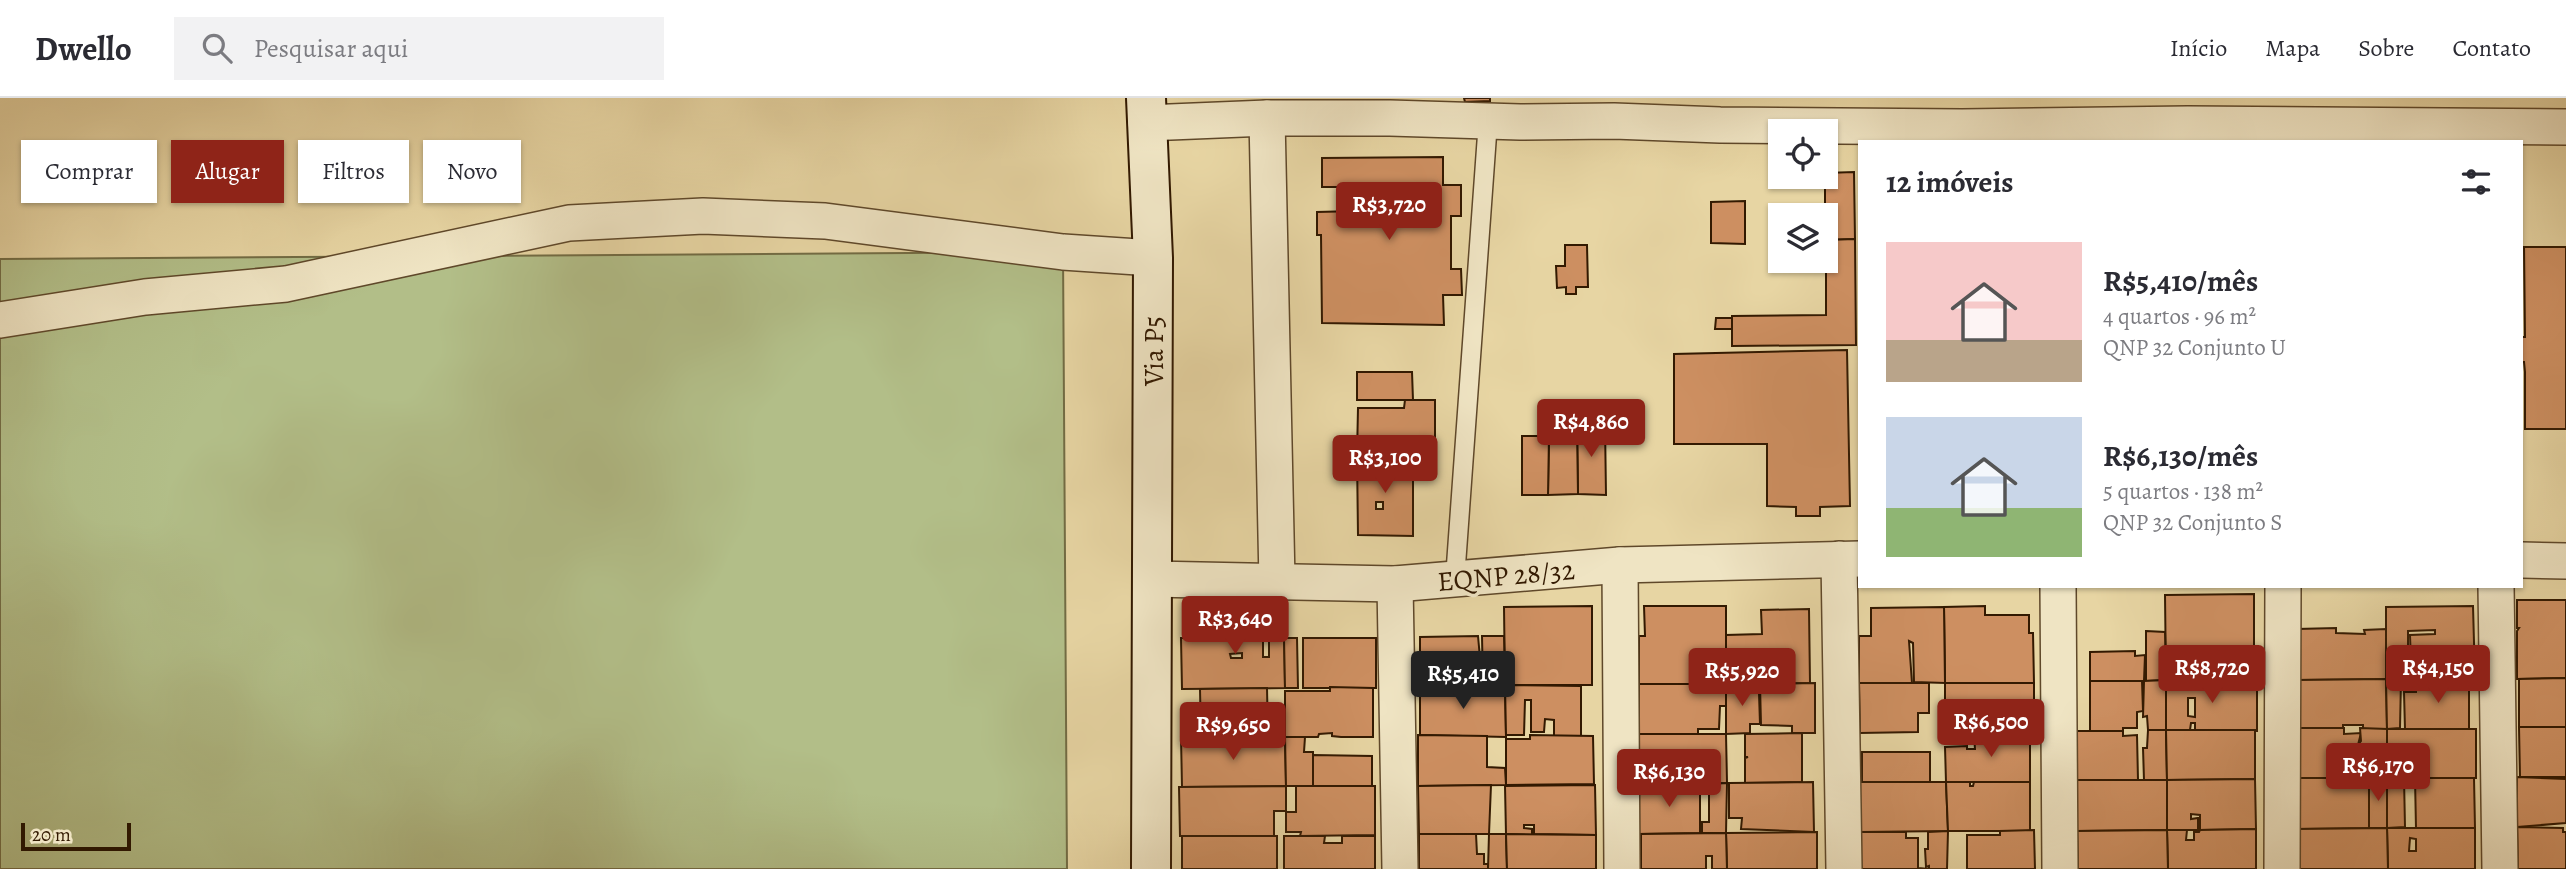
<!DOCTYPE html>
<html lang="pt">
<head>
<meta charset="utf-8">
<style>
  :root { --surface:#fff; --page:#f2f2f3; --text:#2b2b33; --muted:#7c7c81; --line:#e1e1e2; --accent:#8f2418 }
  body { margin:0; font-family:Alegreya,serif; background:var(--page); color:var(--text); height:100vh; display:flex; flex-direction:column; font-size:26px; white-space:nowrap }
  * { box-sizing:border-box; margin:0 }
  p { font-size:23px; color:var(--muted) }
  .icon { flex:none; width:38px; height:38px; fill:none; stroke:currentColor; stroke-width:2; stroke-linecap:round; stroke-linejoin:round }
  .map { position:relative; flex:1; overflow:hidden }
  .sheet { position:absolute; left:1858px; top:42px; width:665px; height:448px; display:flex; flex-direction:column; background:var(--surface); border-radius:0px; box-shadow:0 2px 5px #0004 }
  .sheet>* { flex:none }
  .guide { position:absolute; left:21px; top:42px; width:665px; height:63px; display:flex; gap:14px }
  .tools { position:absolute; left:1768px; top:21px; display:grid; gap:14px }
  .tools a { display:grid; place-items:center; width:70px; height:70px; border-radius:0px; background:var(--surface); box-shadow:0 2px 5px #0004; font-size:35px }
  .scale { position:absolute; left:21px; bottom:18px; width:110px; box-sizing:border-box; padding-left:7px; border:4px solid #321901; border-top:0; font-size:19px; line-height:24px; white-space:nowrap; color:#321901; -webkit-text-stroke:5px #efe4c3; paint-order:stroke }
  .price { position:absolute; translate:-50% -60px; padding:0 16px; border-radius:7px; background:var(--accent); color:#fff; font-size:23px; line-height:46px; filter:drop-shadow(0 2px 4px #0008) }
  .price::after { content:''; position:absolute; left:50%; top:42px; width:21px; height:16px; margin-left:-10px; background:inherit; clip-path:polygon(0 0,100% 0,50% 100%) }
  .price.on { background:#222; color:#fff }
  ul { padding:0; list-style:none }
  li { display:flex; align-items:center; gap:21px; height:175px; padding:0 28px }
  li span { display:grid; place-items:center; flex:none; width:196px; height:140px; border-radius:0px; color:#555 }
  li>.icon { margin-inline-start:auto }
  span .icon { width:84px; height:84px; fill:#fffc; stroke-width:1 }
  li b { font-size:30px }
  h2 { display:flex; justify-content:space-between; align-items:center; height:84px; padding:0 28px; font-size:30px }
  .chip { padding:0 24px; border-radius:0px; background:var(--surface); box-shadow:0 2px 5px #0004; font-size:24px; line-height:63px }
  .chip.on { background:var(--accent); color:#fff }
  header { display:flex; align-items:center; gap:42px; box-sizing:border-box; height:98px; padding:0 35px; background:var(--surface); border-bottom:2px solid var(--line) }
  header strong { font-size:33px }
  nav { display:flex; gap:38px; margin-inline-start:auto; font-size:24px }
  .search { width:490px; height:63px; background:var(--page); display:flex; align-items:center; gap:18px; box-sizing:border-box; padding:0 24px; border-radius:0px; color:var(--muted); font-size:26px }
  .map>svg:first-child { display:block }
  .green { fill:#b2be88; stroke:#726c44; stroke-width:2 }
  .building { fill:#cd8f61; stroke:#321901; stroke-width:2; fill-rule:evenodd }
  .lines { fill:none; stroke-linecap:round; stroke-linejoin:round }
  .lane-casing { stroke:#5f482a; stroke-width:21 }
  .street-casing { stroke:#5f482a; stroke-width:38 }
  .secondary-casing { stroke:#321901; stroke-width:42 }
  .lane { stroke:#efe4c3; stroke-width:18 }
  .street { stroke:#efe4c3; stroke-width:35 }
  .secondary { stroke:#efe4c3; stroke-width:38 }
  .labels { text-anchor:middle; stroke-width:7; stroke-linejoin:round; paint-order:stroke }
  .street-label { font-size:28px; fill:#321901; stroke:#efe4c3 }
</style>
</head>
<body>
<header>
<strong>Dwello</strong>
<div class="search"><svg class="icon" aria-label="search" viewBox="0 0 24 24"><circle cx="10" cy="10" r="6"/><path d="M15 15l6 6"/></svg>Pesquisar aqui</div>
<nav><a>Início</a><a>Mapa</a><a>Sobre</a><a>Contato</a></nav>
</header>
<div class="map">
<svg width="2566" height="771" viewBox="0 0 2566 771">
  <rect width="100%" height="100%" fill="#e7d5a3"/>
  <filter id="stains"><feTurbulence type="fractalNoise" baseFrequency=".00286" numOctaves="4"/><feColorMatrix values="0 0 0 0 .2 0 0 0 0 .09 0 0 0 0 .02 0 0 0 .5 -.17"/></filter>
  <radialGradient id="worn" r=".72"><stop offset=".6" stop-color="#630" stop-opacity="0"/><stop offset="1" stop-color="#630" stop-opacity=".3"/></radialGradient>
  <path class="green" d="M1063,154L1067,771H0V161Z"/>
  <g class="building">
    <path d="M1464,0H1490V3L1465,4Z"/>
    <path d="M1443,59V87H1461V118H1451V171H1461L1462,197H1443L1444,227L1322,225L1321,137H1317V114L1356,113L1355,89H1322V60Z"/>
    <path d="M1854,74L1855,141L1825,142V75Z"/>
    <path d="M1745,103V146L1711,145V104Z"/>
    <path d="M1855,141L1856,247L1732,248V218L1826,217V142Z"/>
    <path d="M1565,147H1587L1588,189H1576V196H1566V189L1557,190L1556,168H1565Z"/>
    <path d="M2524,149H2566V331H2525V274L2524,264H2522V239H2525Z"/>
    <path d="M1716,220H1732V231H1715Z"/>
    <path d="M1847,252L1850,408L1820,409V418H1796V409L1767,408V346H1674V256Z"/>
    <path d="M1357,274H1412L1413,302H1357Z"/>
    <path d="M1405,302H1435V357H1357L1358,310H1404Z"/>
    <path d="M1577,325L1605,326L1606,397L1578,396Z"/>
    <path d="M1549,331H1577L1578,396L1548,397Z"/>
    <path d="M1522,338H1549L1548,397H1522Z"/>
    <path d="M1357,357H1413V438L1358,437ZM1376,404H1383V411H1376Z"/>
    <path d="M2254,496V583L2166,582L2165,497Z"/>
    <path d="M2517,502H2566V580L2517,581V533L2519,530H2517Z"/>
    <path d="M1592,508V587H1505L1504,509Z"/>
    <path d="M1644,508H1726V586H1639V538H1645Z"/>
    <path d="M1985,508V517H2029V535H2033L2034,585H1945L1944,509Z"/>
    <path d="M2473,508L2475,581H2386V509ZM2435,532V536L2410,537L2411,566H2408V533Z"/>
    <path d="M1944,509L1945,585L1914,584L1913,545L1909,543L1912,585H1859V538H1871V510Z"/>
    <path d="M1809,511L1810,585L1726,586V537L1762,536L1761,512Z"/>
    <path d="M1284,523L1285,590L1182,591L1181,540H1199V524ZM1263,541H1269V559H1263ZM1242,555V560H1231L1230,556Z"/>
    <path d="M2336,530V535L2365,536L2364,532L2386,531V581L2298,582L2297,531Z"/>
    <path d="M2146,533L2165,534L2166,582L2146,583Z"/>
    <path d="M1478,538L1480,560H1477L1478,588L1420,589V539Z"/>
    <path d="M1482,538H1504L1505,587L1483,588Z"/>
    <path d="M1284,540H1297L1298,590H1285Z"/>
    <rect x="1303" y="540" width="73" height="50"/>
    <path d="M2135,553V558L2145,557L2144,583H2090V554Z"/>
    <path d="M2566,580V629H2519V581Z"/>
    <path d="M2386,581L2387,631H2363V627H2343V631H2298V582Z"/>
    <path d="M2386,581H2401L2400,630L2387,631Z"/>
    <path d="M2416,581H2469V631H2405L2404,594H2416Z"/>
    <path d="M2166,582L2257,583V633L2195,632V625H2191L2190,632H2166ZM2188,600H2195V619L2188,618Z"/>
    <path d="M2166,582V632H2148L2147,618L2143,619L2144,583Z"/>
    <path d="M2090,583H2142L2143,613L2137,614V630H2123V633H2090Z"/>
    <path d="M1815,585V635H1792V628L1761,627L1760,586Z"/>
    <path d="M1859,585H1929V615H1918V634L1860,635Z"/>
    <path d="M1945,585H2034V634H1998L1999,621H1974V624L1970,623L1971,628L1945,627Z"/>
    <path d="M1639,586H1726V608H1720L1719,631H1698V636L1639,637Z"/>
    <path d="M1726,586H1754V595H1759L1760,626H1750V635L1726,636Z"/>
    <path d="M1505,587L1506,639L1420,637V589Z"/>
    <path d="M1505,587L1581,588V638H1554V622L1545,621L1544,634H1531V602H1525L1524,637H1506Z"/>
    <path d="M1330,589L1373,590V639H1341L1332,638V635L1319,636L1318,639H1285V593H1330Z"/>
    <path d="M1267,590L1268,639H1201L1200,591Z"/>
    <path d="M2519,629H2566V679H2520Z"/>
    <path d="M2299,630H2344V636L2361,635L2356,655H2368L2369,680H2298Z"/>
    <path d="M2360,630L2387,631V680H2369L2368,647H2358L2361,643Z"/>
    <rect x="2387" y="631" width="89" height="49"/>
    <path d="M2148,632H2166L2167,682H2144L2143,650H2147Z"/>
    <path d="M2166,632H2255V681L2167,682Z"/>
    <path d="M2077,633H2123V638L2137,637L2138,682H2076Z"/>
    <path d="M1998,634H2030V684H1946L1945,649L1967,648V651H1975L1974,637L1998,636Z"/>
    <path d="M1802,635V684L1745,685V660L1748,659H1745V636Z"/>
    <path d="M1637,636H1726L1727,685L1706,686V673H1703V686L1637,687Z"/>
    <path d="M1418,637L1487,638V669L1505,670L1506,687L1418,688Z"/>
    <path d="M1530,637L1593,638L1594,686L1506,687V641H1530Z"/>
    <path d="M1181,639H1285L1286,688L1182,689Z"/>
    <path d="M1285,639H1305L1304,654H1313V688H1286Z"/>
    <rect x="1862" y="654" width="68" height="30"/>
    <path d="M1313,657L1372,658V688H1313Z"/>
    <path d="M2517,679L2566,681V725L2517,729Z"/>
    <path d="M2298,680H2369V730L2298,731Z"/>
    <rect x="2369" y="680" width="18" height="50"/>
    <path d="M2387,680H2404L2405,729L2387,730Z"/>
    <path d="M2415,680H2474L2475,730H2416Z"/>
    <path d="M2255,681L2256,731L2200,732V717L2191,716V721L2198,720V732H2167V682Z"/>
    <path d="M2076,682H2167V732L2077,733Z"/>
    <path d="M1813,684L1814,734L1741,731L1742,720H1729V685Z"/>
    <path d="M1860,684H1946L1948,733L1860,734Z"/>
    <path d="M1946,684H1970V688H1973L1974,684H2030V733H1948Z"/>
    <path d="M1727,685L1726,735H1702V724H1709V686Z"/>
    <path d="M1638,686H1700V735L1638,736Z"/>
    <path d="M1491,687L1489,736H1419L1418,688Z"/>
    <path d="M1595,687L1596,737L1534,736V727H1524V730L1532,731V737L1506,736L1505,688Z"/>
    <path d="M1286,688V713H1274V738H1180L1179,689Z"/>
    <path d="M1296,688H1375V737L1300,738L1301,734H1286V714H1296Z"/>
    <path d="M2517,729L2563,730V734H2566V771H2518Z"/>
    <path d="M2387,730H2475V771H2388ZM2410,740L2416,741V753H2409Z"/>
    <path d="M2387,730L2388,771H2297V731Z"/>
    <path d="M2256,731V771H2168L2167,732H2187L2186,742H2194V734H2199L2200,732Z"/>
    <path d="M2034,732L2035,771H1967V737H2000V733Z"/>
    <path d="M2167,732L2168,771H2078L2077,733Z"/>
    <path d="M1948,733L1947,771H1929V768L1926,769L1925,751H1928V734Z"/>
    <path d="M1817,734V771H1727L1726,735Z"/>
    <path d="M1860,734H1906V740H1918V770L1929,771H1860Z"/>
    <path d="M1726,735L1727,771H1712V758H1706V771H1641V736Z"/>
    <path d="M1419,736H1476L1477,756H1484V766H1488V771H1419Z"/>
    <path d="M1489,736H1506L1507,771H1488Z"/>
    <path d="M1506,736L1596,737V771H1507Z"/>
    <rect x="1182" y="738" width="95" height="33"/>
    <path d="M1284,738H1325L1324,745H1342V738H1375V771H1284Z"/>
  </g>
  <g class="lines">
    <g class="lane-casing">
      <path id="lane" d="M1455,481L1488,23"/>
    </g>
    <g class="street-casing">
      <g id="street">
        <path d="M1267,20L1277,483"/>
        <path d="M1146,25L1267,20H1390L1520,24L1614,23L1720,27L1962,29L2188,26L2566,29"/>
        <path d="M0,222L145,199L286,186L569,125L703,118L825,123L1063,154L1153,160"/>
        <path d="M1839,461L1844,771"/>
        <path d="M2522,462L2566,463"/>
        <path d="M1620,467L1622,771"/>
        <path d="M1152,481L1395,486L1620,467L1860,461"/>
        <path d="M1395,486L1400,771"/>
        <path d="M2058,488L2060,771"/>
        <path d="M2496,488L2500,771"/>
        <path d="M2282,771L2283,488"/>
      </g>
    </g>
    <g class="secondary-casing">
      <path id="secondary" d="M1146,0L1153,160L1151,771"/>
    </g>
    <use href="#lane" class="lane"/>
    <use href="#street" class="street"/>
    <use href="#secondary" class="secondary"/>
  </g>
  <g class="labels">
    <g class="street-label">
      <text transform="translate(1153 253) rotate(-90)" y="10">Via P5</text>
      <text transform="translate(1506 477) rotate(-5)" y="10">EQNP 28/32</text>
    </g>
  </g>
  <rect width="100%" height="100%" filter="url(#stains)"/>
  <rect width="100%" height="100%" fill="url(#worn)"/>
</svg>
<div class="tools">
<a><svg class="icon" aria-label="locate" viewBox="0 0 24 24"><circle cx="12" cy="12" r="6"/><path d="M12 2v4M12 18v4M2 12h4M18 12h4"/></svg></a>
<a><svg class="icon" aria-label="layers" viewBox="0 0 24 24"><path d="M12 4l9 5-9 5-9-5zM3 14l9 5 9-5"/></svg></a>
</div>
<div class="scale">20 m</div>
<b class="price" style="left:1389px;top:144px">R$3,720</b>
<b class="price" style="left:1591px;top:361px">R$4,860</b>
<b class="price" style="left:1385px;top:397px">R$3,100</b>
<b class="price" style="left:1235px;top:558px">R$3,640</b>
<b class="price" style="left:2212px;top:607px">R$8,720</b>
<b class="price" style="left:2438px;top:607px">R$4,150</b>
<b class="price" style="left:1742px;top:610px">R$5,920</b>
<b class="price on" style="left:1463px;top:613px">R$5,410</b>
<b class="price" style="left:1991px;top:661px">R$6,500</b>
<b class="price" style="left:1233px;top:664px">R$9,650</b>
<b class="price" style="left:2378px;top:705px">R$6,170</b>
<b class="price" style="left:1669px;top:711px">R$6,130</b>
<div class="guide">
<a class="chip">Comprar</a>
<a class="chip on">Alugar</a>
<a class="chip">Filtros</a>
<a class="chip">Novo</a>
</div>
<section class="sheet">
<h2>12 imóveis<svg class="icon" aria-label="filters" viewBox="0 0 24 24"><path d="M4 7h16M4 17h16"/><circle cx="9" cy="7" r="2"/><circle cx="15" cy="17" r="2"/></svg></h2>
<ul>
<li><span style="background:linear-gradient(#f6c9c9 70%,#b9a48a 0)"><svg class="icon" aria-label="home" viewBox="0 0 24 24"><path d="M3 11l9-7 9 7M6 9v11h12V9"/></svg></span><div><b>R$5,410/mês</b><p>4 quartos · 96 m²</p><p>QNP 32 Conjunto U</p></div></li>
<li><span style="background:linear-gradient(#c9d6e8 65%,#8fb573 0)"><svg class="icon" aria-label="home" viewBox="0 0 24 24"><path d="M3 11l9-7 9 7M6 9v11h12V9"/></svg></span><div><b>R$6,130/mês</b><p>5 quartos · 138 m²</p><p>QNP 32 Conjunto S</p></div></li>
</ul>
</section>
</div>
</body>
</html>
